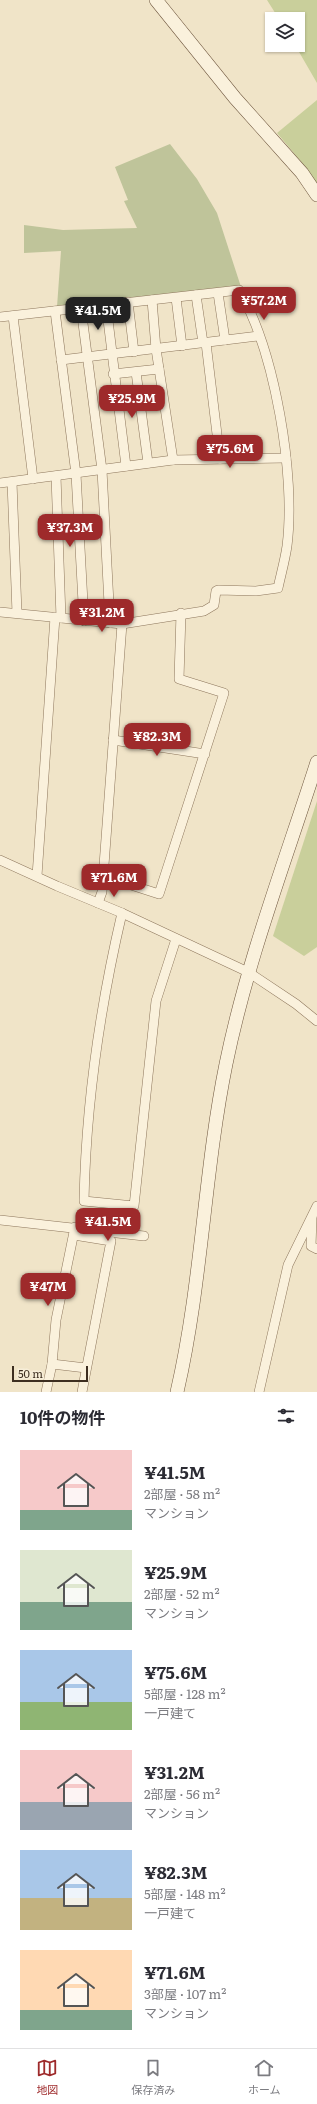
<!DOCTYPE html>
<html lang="ja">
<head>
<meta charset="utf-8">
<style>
  :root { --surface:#fff; --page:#f2f2f3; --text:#2b2b33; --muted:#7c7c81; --line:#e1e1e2; --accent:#9e2a2b }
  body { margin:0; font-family:Literata,"Noto Sans JP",serif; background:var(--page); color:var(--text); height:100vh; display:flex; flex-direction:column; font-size:15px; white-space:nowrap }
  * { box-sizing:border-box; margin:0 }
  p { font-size:13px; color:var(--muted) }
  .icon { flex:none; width:22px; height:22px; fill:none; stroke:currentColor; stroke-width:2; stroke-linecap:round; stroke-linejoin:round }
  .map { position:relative; height:1392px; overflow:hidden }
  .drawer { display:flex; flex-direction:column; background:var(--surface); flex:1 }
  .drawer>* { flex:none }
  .fabs { position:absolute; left:265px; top:12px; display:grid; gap:8px }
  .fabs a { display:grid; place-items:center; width:40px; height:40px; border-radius:0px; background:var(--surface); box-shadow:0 1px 3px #0004; font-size:20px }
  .scale { position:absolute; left:12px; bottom:10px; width:76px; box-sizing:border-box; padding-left:4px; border:2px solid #3d2e20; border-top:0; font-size:11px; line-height:14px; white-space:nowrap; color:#3d2e20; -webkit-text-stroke:3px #f7eed8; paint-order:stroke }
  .price { position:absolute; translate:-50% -34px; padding:0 9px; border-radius:8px; background:var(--accent); color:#fff; font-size:13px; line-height:26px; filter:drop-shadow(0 1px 2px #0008) }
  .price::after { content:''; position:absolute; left:50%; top:24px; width:12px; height:9px; margin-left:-6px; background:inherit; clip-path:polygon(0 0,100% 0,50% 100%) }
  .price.selected { background:#222; color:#fff }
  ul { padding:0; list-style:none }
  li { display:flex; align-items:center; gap:12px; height:100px; padding:0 20px }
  li span { display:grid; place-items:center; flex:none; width:112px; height:80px; border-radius:0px; color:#555 }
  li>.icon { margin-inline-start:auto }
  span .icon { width:48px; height:48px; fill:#fffc; stroke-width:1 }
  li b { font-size:17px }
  h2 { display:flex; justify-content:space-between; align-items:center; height:48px; padding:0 20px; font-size:17px }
  .tabs { display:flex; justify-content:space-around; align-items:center; height:56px; border-top:1px solid var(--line); background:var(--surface); font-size:11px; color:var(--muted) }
  .tabs a { display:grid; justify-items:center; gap:2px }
  .tabs .selected { color:var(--accent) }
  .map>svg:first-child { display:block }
  .green { fill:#c9cf9b }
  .cemetery { fill:#bfc49a }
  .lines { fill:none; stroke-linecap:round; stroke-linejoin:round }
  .street-casing { stroke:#8d765c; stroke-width:10 }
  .secondary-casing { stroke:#6f573f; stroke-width:14 }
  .street { stroke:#faf1dc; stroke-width:9 }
  .secondary { stroke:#faf1dc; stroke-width:13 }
</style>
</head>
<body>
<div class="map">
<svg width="317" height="1392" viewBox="0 0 317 1392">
  <rect width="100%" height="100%" fill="#f0e4c8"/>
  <g class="green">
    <path d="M267,0H317V83L295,45H298V19H279Z"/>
    <path d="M317,100V184L308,170L277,133Z"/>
    <path d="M317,801V947L304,956L273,936Z"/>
  </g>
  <path class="cemetery" d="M170,144L197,179L217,213L241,287L57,307L61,251L24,253V225L63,230L137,228L124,201L128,200L115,167Z"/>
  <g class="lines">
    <g class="street-casing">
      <g id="street">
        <path d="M218,293L225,340"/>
        <path d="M196,295L203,343"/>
        <path d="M176,298L182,346"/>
        <path d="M152,300L156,349L173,460"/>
        <path d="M128,302L134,352"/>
        <path d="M106,304L126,466"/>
        <path d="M81,308L102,470L110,623"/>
        <path d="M55,311L76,474L84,621"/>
        <path d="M13,316L33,479"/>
        <path d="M0,317L239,290C275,351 296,476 287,546C285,560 281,574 278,588L256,591L218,590L216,591L214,605L204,611L122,624L0,612"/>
        <path d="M206,343L220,459"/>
        <path d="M61,360L258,336"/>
        <path d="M136,372L148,463"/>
        <path d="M113,374L159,369"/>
        <path d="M56,476L61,618"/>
        <path d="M12,482L17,613"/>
        <path d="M0,483L173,460L286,458"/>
        <path d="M113,740L205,754"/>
        <path d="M0,860L57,886L122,913L248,972L296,1004L317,1021"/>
        <path d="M37,876L55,617"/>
        <path d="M103,876L159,894L224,693L179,679L181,613"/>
        <path d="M98,903L102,892L122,624"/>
        <path d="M122,913C100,1007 86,1104 84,1201L134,1206L156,1001L176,939"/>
        <path d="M312,1218L311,1246L317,1249"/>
        <path d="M0,1220L144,1236"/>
        <path d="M74,1235L111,1241L82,1392"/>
        <path d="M52,1364L86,1368"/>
        <path d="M46,1392L52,1364L56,1320L75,1227"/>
        <path d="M259,1392L288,1265L317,1206"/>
      </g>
    </g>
    <g class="secondary-casing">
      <g id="secondary">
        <path d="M156,0L235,98L302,173L317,195"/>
        <path d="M177,1392C202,1284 204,1172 226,1064C247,961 285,862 317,762"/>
      </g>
    </g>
    <use href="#street" class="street"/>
    <use href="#secondary" class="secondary"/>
  </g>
</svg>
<div class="fabs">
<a><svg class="icon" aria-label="layers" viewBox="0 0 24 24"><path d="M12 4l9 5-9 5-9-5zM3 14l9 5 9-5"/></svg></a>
</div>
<div class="scale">50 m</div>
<b class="price" style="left:264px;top:321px">¥57.2M</b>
<b class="price selected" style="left:98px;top:331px">¥41.5M</b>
<b class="price" style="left:132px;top:419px">¥25.9M</b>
<b class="price" style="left:230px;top:469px">¥75.6M</b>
<b class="price" style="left:70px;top:548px">¥37.3M</b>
<b class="price" style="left:102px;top:633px">¥31.2M</b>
<b class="price" style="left:157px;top:757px">¥82.3M</b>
<b class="price" style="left:114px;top:898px">¥71.6M</b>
<b class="price" style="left:108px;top:1242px">¥41.5M</b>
<b class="price" style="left:48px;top:1307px">¥47M</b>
</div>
<section class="drawer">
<h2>10件の物件<svg class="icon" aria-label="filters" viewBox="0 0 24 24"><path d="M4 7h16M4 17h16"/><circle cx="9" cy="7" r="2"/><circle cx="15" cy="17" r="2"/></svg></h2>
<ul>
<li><span style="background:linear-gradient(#f6c9c9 75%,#7fa58c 0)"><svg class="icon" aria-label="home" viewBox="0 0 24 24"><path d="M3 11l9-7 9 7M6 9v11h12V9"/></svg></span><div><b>¥41.5M</b><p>2部屋 · 58 m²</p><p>マンション</p></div></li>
<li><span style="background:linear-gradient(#dfe7d0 65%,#7fa58c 0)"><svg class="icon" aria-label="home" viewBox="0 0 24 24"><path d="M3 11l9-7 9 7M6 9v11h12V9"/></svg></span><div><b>¥25.9M</b><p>2部屋 · 52 m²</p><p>マンション</p></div></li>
<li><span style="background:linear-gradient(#a9c7e8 65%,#8fb573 0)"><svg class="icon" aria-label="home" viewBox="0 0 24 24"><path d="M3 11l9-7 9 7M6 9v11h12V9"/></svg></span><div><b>¥75.6M</b><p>5部屋 · 128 m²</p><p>一戸建て</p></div></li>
<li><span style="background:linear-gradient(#f6c9c9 65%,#9aa5b1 0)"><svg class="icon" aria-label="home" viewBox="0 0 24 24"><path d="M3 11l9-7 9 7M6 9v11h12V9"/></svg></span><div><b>¥31.2M</b><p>2部屋 · 56 m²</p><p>マンション</p></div></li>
<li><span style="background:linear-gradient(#a9c7e8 60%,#c2b280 0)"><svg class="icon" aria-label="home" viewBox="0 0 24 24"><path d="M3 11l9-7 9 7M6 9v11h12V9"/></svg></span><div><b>¥82.3M</b><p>5部屋 · 148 m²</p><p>一戸建て</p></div></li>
<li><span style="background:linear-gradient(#ffd9b3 75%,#7fa58c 0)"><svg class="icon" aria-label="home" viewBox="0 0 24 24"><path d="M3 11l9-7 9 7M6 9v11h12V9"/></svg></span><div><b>¥71.6M</b><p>3部屋 · 107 m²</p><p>マンション</p></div></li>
</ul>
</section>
<nav class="tabs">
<a class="selected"><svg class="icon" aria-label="map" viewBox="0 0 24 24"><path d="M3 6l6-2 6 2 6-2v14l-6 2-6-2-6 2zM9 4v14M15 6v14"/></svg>地図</a>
<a><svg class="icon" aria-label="saved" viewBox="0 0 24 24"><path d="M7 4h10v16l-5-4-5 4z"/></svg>保存済み</a>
<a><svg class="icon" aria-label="home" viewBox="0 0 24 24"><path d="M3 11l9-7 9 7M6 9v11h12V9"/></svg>ホーム</a>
</nav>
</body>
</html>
